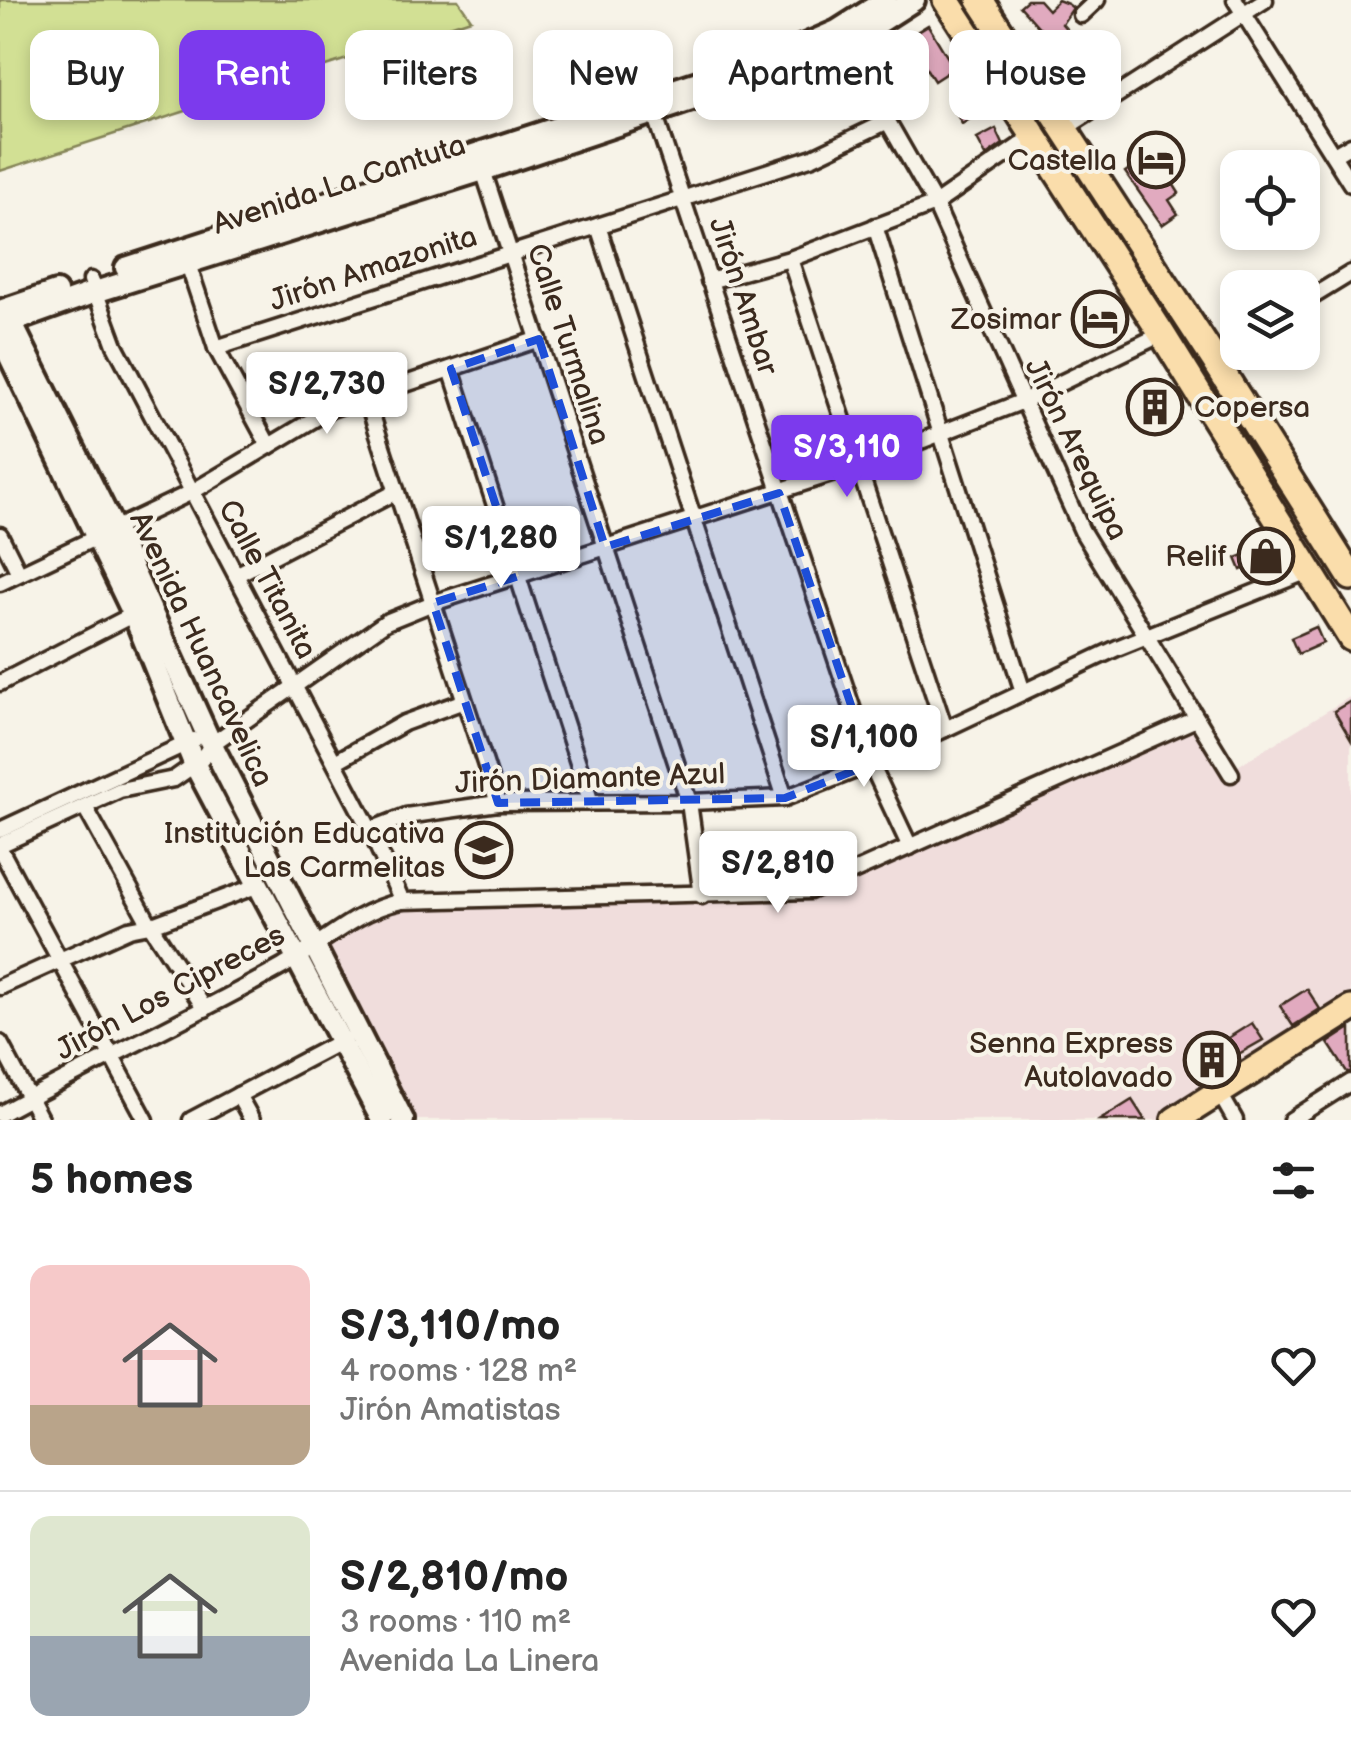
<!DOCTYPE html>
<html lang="en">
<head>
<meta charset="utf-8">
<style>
  :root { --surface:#fff; --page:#f2f2f2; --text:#222; --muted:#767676; --line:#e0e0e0; --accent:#7c3aed }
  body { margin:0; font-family:"Balsamiq Sans",sans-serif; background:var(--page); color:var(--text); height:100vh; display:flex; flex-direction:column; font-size:38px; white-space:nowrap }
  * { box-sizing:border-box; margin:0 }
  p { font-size:32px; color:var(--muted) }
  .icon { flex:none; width:55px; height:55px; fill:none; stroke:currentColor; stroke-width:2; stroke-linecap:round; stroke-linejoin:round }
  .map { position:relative; height:1120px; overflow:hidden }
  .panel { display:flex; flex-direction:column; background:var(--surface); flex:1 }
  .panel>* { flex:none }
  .hud { position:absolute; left:30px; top:30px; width:1292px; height:90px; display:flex; gap:20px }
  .tools { position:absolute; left:1220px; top:150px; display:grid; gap:20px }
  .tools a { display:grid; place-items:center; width:100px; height:100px; border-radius:20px; background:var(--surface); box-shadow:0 5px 15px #0003; font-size:50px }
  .price { position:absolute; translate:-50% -85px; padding:0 22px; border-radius:10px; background:#fff; color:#222; font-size:32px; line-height:65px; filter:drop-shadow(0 2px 5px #0008) }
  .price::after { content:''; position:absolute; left:50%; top:60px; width:30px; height:22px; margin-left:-15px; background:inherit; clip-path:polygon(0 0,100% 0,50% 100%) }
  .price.on { background:var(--accent); color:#fff }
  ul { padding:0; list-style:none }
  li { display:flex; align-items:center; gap:30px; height:250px; padding:0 30px }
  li+li { border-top:2px solid var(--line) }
  li span { display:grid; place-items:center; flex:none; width:280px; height:200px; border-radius:20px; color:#555 }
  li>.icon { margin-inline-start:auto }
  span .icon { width:120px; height:120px; fill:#fffc; stroke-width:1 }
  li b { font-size:42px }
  h2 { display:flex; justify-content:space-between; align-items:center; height:120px; padding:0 30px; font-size:42px }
  .tag { padding:0 35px; border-radius:20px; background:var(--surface); box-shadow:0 5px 15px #0003; font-size:35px; line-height:90px }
  .tag.on { background:var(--accent); color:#fff }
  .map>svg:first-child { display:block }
  .built { fill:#f0dddc }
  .green { fill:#d2e094; stroke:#868559; stroke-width:2.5 }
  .building { fill:#e1aabf; stroke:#3b2a1e; stroke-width:2.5 }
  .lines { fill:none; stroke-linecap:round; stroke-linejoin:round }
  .street-casing { stroke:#3b2a1e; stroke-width:21 }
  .secondary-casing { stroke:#3b2a1e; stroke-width:28 }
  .highway-casing { stroke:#3b2a1e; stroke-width:32 }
  .street { stroke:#f7f3e8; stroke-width:14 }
  .secondary { stroke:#f7f3e8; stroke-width:20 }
  .highway { stroke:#faddab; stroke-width:25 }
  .marked { fill:#1d4ed8; fill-opacity:0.2; stroke:#1d4ed8; stroke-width:8; stroke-dasharray:20 12; stroke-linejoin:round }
  .labels { text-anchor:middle; stroke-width:8; stroke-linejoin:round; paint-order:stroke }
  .poi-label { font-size:30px; fill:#3b2a1e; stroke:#f7f3e8; text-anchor:end }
  .street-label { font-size:30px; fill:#3b2a1e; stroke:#f7f3e8 }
</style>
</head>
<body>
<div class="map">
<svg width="1351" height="1120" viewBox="0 0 1351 1120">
  <rect width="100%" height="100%" fill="#f7f3e8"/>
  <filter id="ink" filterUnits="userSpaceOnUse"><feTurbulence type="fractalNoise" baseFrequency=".01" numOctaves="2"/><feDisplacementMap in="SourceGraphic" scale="20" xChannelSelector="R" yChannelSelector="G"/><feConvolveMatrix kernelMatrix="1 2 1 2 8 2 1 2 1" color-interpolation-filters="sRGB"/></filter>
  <g filter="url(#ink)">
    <path class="built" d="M1351,696V1002L1165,1120H407L317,945L353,925L406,905L794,899L822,892L1195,724L1233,769Z"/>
    <path class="green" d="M0,0H458L471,19L0,171Z"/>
    <g class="building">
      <path d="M1027,0H1039L1048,10L1058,0L1068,4L1073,8L1062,24L1075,39L1061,52L1020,6Z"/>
      <path d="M928,25L954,68L934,81L916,52L906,59L897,44Z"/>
      <path d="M975,94L984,110L962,124L953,108Z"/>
      <path d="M996,129L1003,144L986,156L977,139Z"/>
      <path d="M1170,142L1178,154L1161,165L1179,193L1169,200L1178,214L1162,225L1125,172Z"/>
      <path d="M1108,307L1114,322L1092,331L1086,315Z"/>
      <path d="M1168,394L1179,419L1148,433L1137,408Z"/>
      <path d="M1266,547L1270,558L1241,570L1236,558Z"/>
      <path d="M1316,627L1323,643L1298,654L1291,638Z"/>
      <path d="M1351,701V740L1334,711Z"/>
      <path d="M1307,989L1320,1009L1293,1026L1280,1006Z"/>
      <path d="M1252,1023L1263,1040L1207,1072L1209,1076L1199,1082L1188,1066L1196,1060L1191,1051L1215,1036L1220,1043Z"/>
      <path d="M1351,1028V1072H1347L1328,1043Z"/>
      <path d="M1132,1100L1145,1120H1100Z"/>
    </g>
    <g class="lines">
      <g class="street-casing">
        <g id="street">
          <path d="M1235,0L1351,184"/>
          <path d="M1081,15L1097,0"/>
          <path d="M842,41L935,204L1082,531L1231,774"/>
          <path d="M651,104L871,764L910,847"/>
          <path d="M1064,129L1265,0"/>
          <path d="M1334,155L1351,145"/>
          <path d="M480,161L689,802L702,896"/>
          <path d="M598,226L785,798"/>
          <path d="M875,226L1023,692"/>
          <path d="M185,255L216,348L269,446"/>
          <path d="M790,259L945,729"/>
          <path d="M91,280L115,345L370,830L402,901"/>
          <path d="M709,281L790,259L935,204L1035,135"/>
          <path d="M1302,303L1351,273"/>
          <path d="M216,348L813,157L886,122"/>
          <path d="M1214,359L1238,344"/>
          <path d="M451,369L590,800"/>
          <path d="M366,397L498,803"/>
          <path d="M0,535L19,573"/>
          <path d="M236,575L396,492"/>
          <path d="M0,583L192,492L331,409L539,339"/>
          <path d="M0,683L142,610"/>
          <path d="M335,762L404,723L464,701"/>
          <path d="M85,807L150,925L205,1009"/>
          <path d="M0,830L194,740"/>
          <path d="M370,830L406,816L498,803L689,802L785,798L871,764L1117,648L1308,571"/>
          <path d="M0,845L120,790L174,779L201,760L212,744L386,622L433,603L859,465L1021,402L1162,334"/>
          <path d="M0,849L146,1120"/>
          <path d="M0,987L129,929L155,924L259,885"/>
          <path d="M0,1043L41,1120"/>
          <path d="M1219,1092L1235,1120"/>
          <path d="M238,1095L252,1120"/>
          <path d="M0,1114C93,1063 189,1019 282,967C323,944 354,911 402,901L810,891L1196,719"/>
          <path d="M191,1120L345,1039"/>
          <path d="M1291,1120L1351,1082"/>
        </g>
      </g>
      <g class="secondary-casing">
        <g id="secondary">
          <path d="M126,268L784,54L837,31L886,0"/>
          <path d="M5,310L114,529L208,737L403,1120"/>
          <path d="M0,311L56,292"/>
          <path d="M0,326L95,292L483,170L757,78L844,45L914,0"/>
          <path d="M0,336L134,615L194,763L382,1120"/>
        </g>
      </g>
      <g class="highway-casing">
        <g id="highway">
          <path d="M946,0L1162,334L1351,638"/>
          <path d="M980,0L1214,359L1351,577"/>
          <path d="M1175,1120L1351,1009"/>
        </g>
      </g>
      <use href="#street" class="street"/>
      <use href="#secondary" class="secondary"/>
      <use href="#highway" class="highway"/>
    </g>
  </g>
  <path class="marked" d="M539,339L605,547L779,493L871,764L785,798L498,803L433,603L519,576L451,369Z"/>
  <defs>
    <g id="hotel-ring" transform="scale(2.875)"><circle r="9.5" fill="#f7f3e8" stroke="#3b2a1e" stroke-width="1.5"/><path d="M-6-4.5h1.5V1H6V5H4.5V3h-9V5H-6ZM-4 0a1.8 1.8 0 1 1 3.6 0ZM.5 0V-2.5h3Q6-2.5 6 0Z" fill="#3b2a1e"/></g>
    <g id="building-ring" transform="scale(2.875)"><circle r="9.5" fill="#f7f3e8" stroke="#3b2a1e" stroke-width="1.5"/><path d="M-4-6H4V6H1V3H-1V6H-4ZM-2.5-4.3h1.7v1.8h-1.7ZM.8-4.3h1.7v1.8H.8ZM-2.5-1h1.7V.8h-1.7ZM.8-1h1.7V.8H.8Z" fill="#3b2a1e"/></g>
    <g id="shop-ring" transform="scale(2.875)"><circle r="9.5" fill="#f7f3e8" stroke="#3b2a1e" stroke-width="1.5"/><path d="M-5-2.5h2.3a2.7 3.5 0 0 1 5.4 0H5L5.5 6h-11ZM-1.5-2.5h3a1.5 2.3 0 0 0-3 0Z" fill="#3b2a1e"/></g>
    <g id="school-ring" transform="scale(2.875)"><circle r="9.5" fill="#f7f3e8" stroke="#3b2a1e" stroke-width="1.5"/><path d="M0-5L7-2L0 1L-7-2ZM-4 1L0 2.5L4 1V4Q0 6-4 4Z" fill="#3b2a1e"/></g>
  </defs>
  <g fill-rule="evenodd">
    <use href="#hotel-ring" x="1156" y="160"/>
    <use href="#hotel-ring" x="1100" y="319"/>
    <use href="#building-ring" x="1155" y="407"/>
    <use href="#shop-ring" x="1266" y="556"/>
    <use href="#school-ring" x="484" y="850"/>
    <use href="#building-ring" x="1212" y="1060"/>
  </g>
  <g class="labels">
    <g class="poi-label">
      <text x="1117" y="170">Castella</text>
      <text x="1061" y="329">Zosimar</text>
      <text x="1194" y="417" text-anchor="start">Copersa</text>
      <text x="1227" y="566">Relif</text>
      <text x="445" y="843">Institución Educativa<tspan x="445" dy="34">Las Carmelitas</tspan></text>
      <text x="1173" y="1053">Senna Express<tspan x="1173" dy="34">Autolavado</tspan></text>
    </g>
    <g class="street-label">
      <text transform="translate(339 184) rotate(-18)" y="10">Avenida La Cantuta</text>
      <text transform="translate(373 268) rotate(-18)" y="10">Jirón Amazonita</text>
      <text transform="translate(744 296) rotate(72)" y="10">Jirón Ambar</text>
      <text transform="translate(569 344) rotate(72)" y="10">Calle Turmalina</text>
      <text transform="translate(1077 449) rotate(64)" y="10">Jirón Arequipa</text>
      <text transform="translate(268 579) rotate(62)" y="10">Calle Titanita</text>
      <text transform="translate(202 649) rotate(65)" y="10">Avenida Huancavelica</text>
      <text transform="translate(590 778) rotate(-2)" y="10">Jirón Diamante Azul</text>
      <text transform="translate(170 992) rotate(-28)" y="10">Jirón Los Cipreces</text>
    </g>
  </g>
</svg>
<div class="tools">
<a><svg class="icon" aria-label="locate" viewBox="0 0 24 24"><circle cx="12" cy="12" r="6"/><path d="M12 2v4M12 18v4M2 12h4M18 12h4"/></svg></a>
<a><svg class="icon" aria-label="layers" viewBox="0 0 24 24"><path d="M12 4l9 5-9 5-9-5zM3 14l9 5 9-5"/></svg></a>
</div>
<b class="price" style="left:327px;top:437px">S/2,730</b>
<b class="price on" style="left:847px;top:500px">S/3,110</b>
<b class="price" style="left:501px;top:591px">S/1,280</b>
<b class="price" style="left:864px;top:790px">S/1,100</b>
<b class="price" style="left:778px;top:916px">S/2,810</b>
<div class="hud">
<a class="tag">Buy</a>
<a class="tag on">Rent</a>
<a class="tag">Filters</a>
<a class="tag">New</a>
<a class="tag">Apartment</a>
<a class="tag">House</a>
</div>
</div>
<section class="panel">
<h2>5 homes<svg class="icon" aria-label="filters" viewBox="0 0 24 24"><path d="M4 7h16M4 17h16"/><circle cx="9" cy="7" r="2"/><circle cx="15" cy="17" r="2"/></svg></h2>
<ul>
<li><span style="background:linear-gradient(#f6c9c9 70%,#b9a48a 0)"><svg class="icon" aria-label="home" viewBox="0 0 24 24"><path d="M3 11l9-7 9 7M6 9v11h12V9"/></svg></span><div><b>S/3,110/mo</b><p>4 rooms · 128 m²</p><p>Jirón Amatistas</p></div><svg class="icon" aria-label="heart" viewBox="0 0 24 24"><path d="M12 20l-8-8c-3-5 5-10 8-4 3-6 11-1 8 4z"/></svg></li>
<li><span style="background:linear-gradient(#dfe7d0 60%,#9aa5b1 0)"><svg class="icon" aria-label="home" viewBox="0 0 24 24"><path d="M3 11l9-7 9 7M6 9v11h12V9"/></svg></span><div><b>S/2,810/mo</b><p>3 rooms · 110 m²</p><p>Avenida La Linera</p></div><svg class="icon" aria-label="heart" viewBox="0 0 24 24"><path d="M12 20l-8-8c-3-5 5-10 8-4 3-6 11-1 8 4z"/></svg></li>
</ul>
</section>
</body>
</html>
